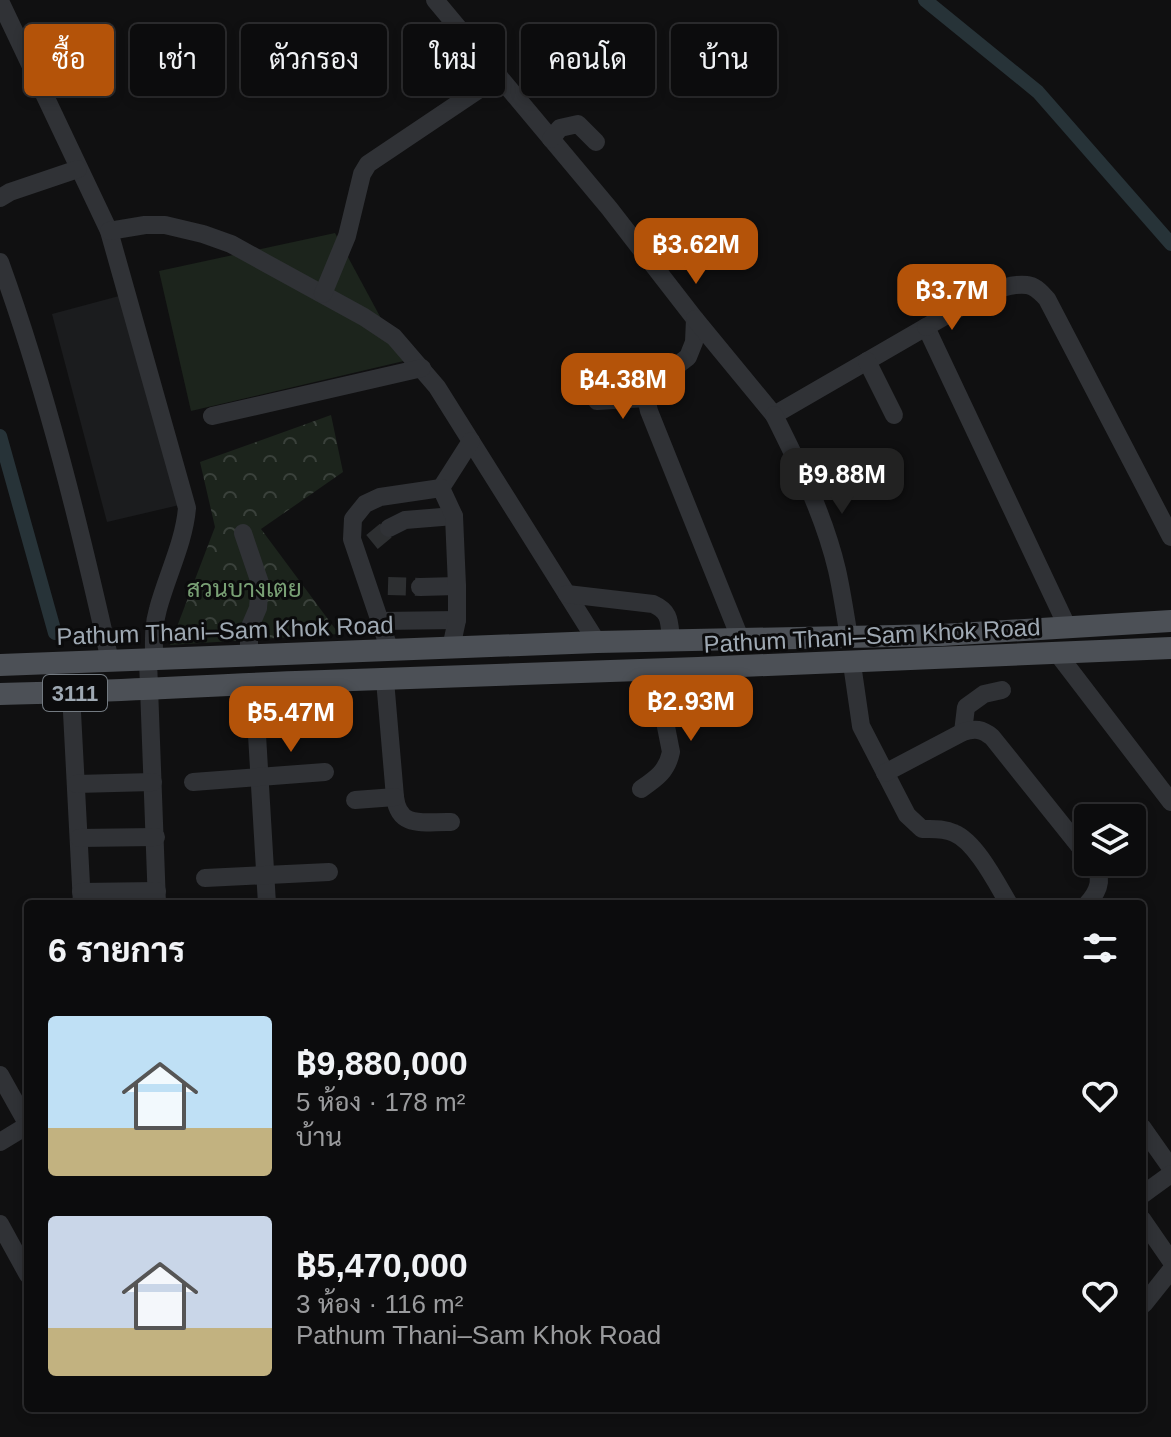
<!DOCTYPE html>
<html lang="th">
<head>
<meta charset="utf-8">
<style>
  :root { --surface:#0c0c0d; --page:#1a1a1b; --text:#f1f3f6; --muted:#9a9b9d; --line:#2c2c2e; --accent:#b45309 }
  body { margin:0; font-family:Helvetica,Sarabun,sans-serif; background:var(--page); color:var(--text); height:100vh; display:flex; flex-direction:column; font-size:30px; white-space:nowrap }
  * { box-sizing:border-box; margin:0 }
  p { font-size:26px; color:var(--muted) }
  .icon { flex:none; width:44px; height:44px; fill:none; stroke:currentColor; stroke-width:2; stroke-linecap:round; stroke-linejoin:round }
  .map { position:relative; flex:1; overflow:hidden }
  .details { position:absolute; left:24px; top:900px; width:1122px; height:512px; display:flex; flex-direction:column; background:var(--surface); border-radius:8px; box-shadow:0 4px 12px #0003,0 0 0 2px var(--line) }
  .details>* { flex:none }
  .top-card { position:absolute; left:24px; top:24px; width:1124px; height:72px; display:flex; gap:16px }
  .controls { position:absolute; left:1074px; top:804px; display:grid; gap:16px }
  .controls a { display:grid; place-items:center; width:72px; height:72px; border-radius:8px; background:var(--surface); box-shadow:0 4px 12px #0003,0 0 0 2px var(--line); font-size:40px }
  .price { position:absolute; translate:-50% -68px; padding:0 18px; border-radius:16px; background:var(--accent); color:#fff; font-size:26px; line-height:52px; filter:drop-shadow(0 2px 4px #0008) }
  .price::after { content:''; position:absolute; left:50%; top:48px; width:24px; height:18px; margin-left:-12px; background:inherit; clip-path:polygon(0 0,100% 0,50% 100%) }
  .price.current { background:#222; color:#fff }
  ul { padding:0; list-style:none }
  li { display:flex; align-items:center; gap:24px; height:200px; padding:0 24px }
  li span { display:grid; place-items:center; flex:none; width:224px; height:160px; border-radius:8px; color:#555 }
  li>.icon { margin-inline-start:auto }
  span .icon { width:96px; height:96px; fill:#fffc; stroke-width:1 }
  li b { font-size:34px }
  h2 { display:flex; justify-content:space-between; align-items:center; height:96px; padding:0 24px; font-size:34px }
  .chip { padding:0 28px; border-radius:8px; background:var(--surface); box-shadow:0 4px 12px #0003,0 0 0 2px var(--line); font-size:28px; line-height:72px }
  .chip.current { background:var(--accent); color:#fff }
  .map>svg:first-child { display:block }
  .built { fill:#1b1c1e }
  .grass { fill:#1c241c }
  .park { fill:url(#park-crowns) }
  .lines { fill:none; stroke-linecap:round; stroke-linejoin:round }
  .canal { stroke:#273338; stroke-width:14 }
  .minor-tunnel { stroke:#2d2f31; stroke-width:18; stroke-dasharray:18 9; stroke-linecap:butt }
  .minor { stroke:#303236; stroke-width:18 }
  .major { stroke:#4c5056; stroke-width:22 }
  .labels { text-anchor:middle; stroke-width:6; stroke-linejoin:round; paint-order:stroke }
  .shield { fill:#0b0b0c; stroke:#737a81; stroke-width:2 }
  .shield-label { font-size:22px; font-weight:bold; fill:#9fa9b3 }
  .park-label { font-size:24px; fill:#79a075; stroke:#0b0b0c }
  .street-label { font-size:24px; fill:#9fa9b3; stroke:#0b0b0c }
</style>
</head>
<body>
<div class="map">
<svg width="1171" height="1437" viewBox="0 0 1171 1437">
  <defs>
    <pattern id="park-crowns" width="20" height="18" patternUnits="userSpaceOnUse" patternTransform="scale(2)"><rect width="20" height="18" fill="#1c241c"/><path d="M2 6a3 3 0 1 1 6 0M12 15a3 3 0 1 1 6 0" fill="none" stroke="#3a413b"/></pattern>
  </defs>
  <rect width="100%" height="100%" fill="#101011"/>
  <path class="built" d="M134,292L188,503L107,522L52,314Z"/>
  <path class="grass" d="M335,233L404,361L191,411L159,271Z"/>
  <path class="park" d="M331,415L343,472L261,529L339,634L170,645L215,527L200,462Z"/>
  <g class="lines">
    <g class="canal">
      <path d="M925,0L1038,92L1171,244"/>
      <path d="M0,436L55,633"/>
    </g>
    <g class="minor-tunnel">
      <path d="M372,542L389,528"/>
      <path d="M388,586L420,587"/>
    </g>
    <g class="minor">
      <path d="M435,0L609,208L695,319L694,342L688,357L658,380L646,398L649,411L740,638"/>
      <path d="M0,1L109,231L187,508C184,543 167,575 158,609C153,626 154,642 154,659"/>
      <path d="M551,139L560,128L578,124L596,142"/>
      <path d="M0,198L10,192L78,169"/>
      <path d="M109,231L145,225H165L203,234L231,244L364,317L394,337L437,387L597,642"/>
      <path d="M0,262C47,392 80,527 110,661"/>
      <path d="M323,294L347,236L362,174L368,164L499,76"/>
      <path d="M695,319L774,415L926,327L1067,626"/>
      <path d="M926,327C950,314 998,281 1027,285C1036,286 1041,293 1047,299L1171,537"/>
      <path d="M867,361L894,415"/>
      <path d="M597,401L646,398"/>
      <path d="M774,415C799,465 824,515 837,570C842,592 845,614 849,637"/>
      <path d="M212,416L422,368"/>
      <path d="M441,488L471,441"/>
      <path d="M389,528L405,520L454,516"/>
      <path d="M243,533L260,583L258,608L249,629V656"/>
      <path d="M420,587L457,586"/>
      <path d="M567,594L653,604C671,612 669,622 671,640"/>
      <path d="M380,621L457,620"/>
      <path d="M390,651L352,539L353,519L365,504L380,497L441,488L454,516L457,586V620L451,648"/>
      <path d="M1057,653L1171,802"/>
      <path d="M148,660L157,904"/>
      <path d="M852,664L861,726L907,815L922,829C933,829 944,828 954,833C976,842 997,884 1009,904"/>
      <path d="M385,680L395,797C399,830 425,821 451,822"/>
      <path d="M254,684L267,904"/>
      <path d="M71,693L82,904"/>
      <path d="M963,732L966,707L984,694L1002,690"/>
      <path d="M885,773L963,732C975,728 982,729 992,737L1088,857"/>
      <path d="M193,782L325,772"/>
      <path d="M76,784L153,782"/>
      <path d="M641,789C657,778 667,771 671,752L655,671"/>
      <path d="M355,800L395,797"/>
      <path d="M79,838L156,837"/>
      <path d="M205,878L329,872"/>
      <path d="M81,892L157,891"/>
      <path d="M1087,904C1099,891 1104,877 1092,862"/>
      <path d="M0,1075L28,1125"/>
      <path d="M1142,1127L1171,1168"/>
      <path d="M0,1142L28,1125"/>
      <path d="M1142,1195L1171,1174"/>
      <path d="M1142,1219L1171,1261"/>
      <path d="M0,1224L28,1275"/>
      <path d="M1144,1304L1171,1270"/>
    </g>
    <g class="major">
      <path d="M0,665L597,642L942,635L1171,621"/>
      <path d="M0,694C99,692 197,686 296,682C588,673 879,661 1171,648"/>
    </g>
  </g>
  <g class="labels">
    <rect class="shield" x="43" y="675" width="64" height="36" rx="6"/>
    <g class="shield-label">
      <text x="75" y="701">3111</text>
    </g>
    <g class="park-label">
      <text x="244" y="597">สวนบางเตย</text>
    </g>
    <g class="street-label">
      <text transform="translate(225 631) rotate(-2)" y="8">Pathum Thani–Sam Khok Road</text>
      <text transform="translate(872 636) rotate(-3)" y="8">Pathum Thani–Sam Khok Road</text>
    </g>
  </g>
</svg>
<div class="controls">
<a><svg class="icon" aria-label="layers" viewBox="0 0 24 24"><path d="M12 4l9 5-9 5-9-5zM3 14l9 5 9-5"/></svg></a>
</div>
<b class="price" style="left:696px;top:286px">฿3.62M</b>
<b class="price" style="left:952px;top:332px">฿3.7M</b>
<b class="price" style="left:623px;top:421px">฿4.38M</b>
<b class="price current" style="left:842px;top:516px">฿9.88M</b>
<b class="price" style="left:691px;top:743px">฿2.93M</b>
<b class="price" style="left:291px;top:754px">฿5.47M</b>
<div class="top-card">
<a class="chip current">ซื้อ</a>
<a class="chip">เช่า</a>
<a class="chip">ตัวกรอง</a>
<a class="chip">ใหม่</a>
<a class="chip">คอนโด</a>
<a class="chip">บ้าน</a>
</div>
<section class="details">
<h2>6 รายการ<svg class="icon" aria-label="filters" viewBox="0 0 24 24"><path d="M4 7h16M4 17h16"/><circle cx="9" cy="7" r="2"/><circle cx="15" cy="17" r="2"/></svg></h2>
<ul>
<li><span style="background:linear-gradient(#bfe0f5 70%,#c2b280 0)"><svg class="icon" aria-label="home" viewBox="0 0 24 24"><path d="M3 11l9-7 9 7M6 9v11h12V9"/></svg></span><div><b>฿9,880,000</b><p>5 ห้อง · 178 m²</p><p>บ้าน</p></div><svg class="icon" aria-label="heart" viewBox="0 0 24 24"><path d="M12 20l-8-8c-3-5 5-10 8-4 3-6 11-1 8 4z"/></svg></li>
<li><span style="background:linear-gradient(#c9d6e8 70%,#c2b280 0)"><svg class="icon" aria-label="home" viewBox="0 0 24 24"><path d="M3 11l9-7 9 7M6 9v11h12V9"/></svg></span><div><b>฿5,470,000</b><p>3 ห้อง · 116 m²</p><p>Pathum Thani–Sam Khok Road</p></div><svg class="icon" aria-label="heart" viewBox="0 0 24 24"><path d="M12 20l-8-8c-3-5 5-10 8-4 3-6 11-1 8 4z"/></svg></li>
</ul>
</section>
</div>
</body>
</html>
